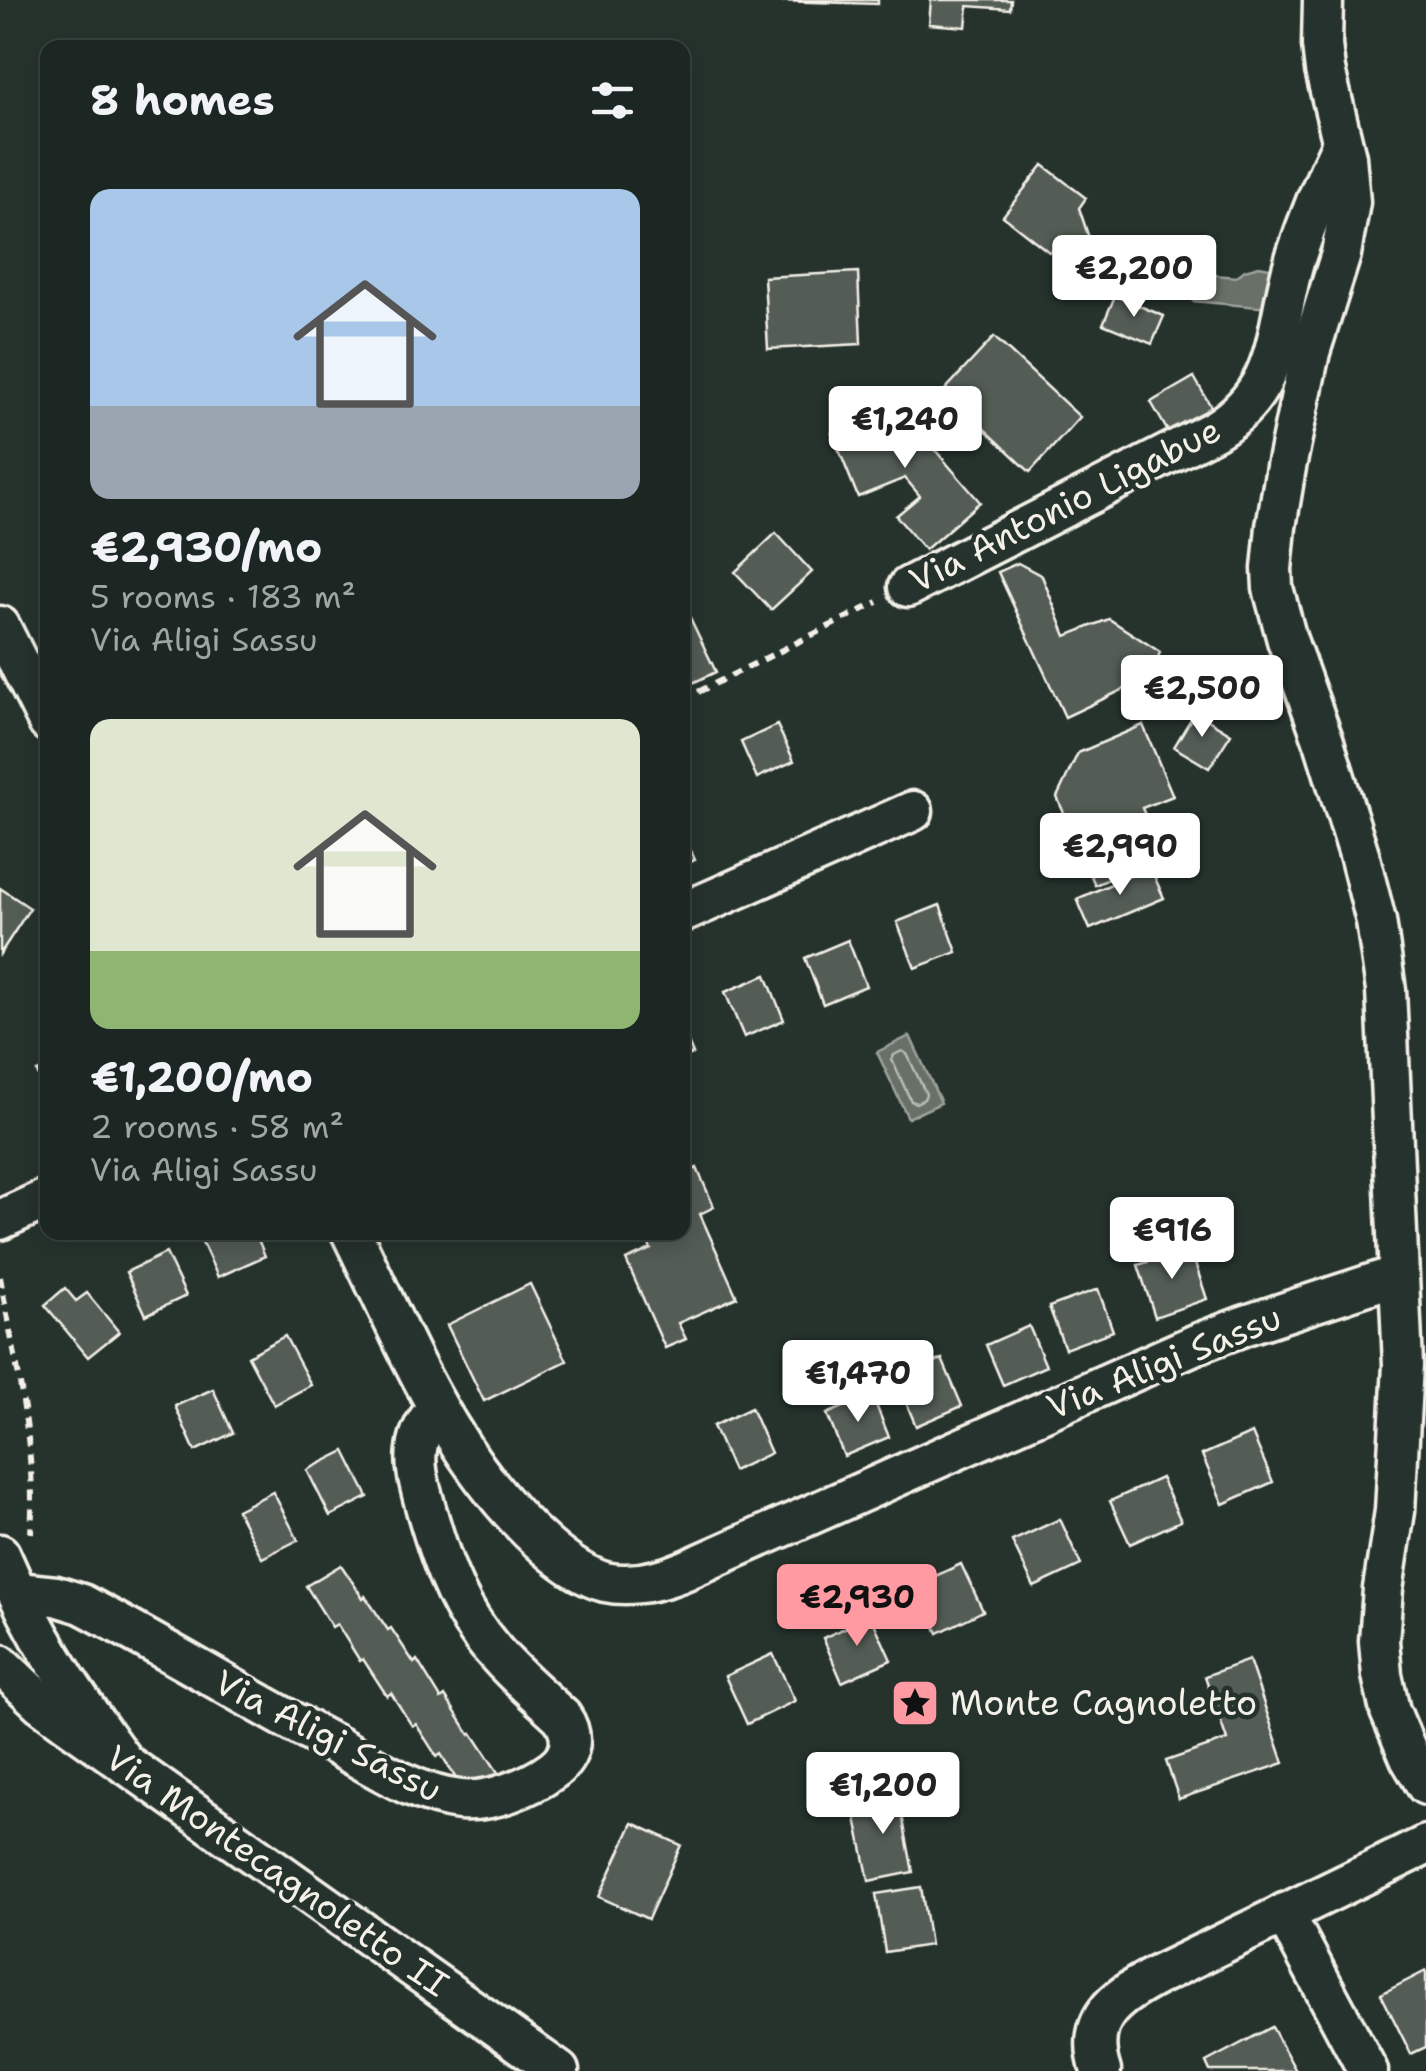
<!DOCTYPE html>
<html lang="en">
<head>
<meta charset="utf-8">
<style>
  :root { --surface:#1c2622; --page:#29322f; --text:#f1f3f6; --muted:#a0a5a5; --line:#3a4340; --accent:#ff9aa2 }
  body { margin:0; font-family:"Shantell Sans",sans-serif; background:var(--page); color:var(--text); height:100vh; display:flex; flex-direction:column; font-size:38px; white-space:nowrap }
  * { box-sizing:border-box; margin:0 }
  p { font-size:32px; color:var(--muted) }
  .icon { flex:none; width:55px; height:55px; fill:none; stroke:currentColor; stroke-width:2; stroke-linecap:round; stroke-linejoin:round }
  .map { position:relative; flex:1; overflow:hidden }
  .panel { position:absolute; left:40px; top:40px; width:650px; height:1200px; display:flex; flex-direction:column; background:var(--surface); border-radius:20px; box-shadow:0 5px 25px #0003,0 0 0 2px var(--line) }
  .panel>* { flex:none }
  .price { position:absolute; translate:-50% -85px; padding:0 22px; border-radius:10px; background:#fff; color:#222; font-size:32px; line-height:65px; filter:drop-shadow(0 2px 5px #0008) }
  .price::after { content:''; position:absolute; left:50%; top:60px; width:30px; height:22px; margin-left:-15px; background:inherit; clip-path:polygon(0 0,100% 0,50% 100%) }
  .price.active { background:var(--accent); color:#111 }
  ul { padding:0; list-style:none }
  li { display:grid; align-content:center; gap:20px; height:530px; padding:0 50px }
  li span { display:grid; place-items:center; height:310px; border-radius:20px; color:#555 }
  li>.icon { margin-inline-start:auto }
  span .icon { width:180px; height:180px; fill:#fffc; stroke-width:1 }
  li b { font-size:42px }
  h2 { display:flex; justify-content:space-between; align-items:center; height:120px; padding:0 50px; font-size:42px }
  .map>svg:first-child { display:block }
  .water { fill:#676f68; stroke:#9fa39b; stroke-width:2.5 }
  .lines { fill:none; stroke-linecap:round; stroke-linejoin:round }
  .shore { stroke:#bcbdb5; stroke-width:2.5 }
  .building { fill:#525c55; stroke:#f4f1e8; stroke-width:2.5 }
  .minor-casing { stroke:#f4f1e8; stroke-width:45 }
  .path { stroke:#f4f1e8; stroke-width:6; stroke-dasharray:10 8; stroke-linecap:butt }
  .minor { stroke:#26332d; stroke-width:38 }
  .labels { text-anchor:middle; stroke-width:9; stroke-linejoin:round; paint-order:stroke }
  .street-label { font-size:35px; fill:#f4f1e8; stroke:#26332d }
  .poi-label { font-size:35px; fill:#f4f1e8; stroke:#26332d; text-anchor:start }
</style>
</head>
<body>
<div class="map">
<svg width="1426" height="2071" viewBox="0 0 1426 2071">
  <rect width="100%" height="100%" fill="#26332d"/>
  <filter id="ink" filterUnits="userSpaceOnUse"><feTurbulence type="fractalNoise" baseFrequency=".01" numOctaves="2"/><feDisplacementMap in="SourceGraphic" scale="20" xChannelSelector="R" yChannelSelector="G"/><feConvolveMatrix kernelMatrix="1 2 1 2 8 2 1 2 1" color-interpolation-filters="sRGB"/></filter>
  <g filter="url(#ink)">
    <g class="water">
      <path d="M1259,266L1275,269L1269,308L1193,301L1195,273L1236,277L1245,270Z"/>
      <path d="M910,1036L941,1103L908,1118L877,1052Z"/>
    </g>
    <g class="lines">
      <path class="shore" d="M902,1051L907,1054L926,1094L924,1099L916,1103L911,1101L892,1060L894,1055Z"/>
    </g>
    <g class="building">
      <path d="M741,0H878V4Z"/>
      <path d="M931,0H1011L1010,9L968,6L966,27L929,24Z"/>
      <path d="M1043,165L1086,198L1079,208L1089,238L1049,252L1003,216Z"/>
      <path d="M858,272L861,344L768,349L764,277Z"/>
      <path d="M1115,296L1164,316L1152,344L1103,324Z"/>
      <path d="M994,337L1080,417L1030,472L944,391Z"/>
      <path d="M1194,377L1217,417L1174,442L1151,402Z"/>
      <path d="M910,400L924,437L980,502L925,550L896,516L920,496L905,478L858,497L832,433Z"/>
      <path d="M776,533L812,572L771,610L735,572Z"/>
      <path d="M1018,563L1042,576L1066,636L1109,619L1160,652L1152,676L1065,717L998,572Z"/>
      <path d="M684,605L716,672L682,688V606Z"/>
      <path d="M1195,712L1231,734L1209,768L1174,747Z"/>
      <path d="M777,725L794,761L757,778L741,742Z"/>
      <path d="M1143,725L1173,796L1142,808L1162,856L1095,885L1057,797L1078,753Z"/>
      <path d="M682,832L695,860L682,866Z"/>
      <path d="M1150,867L1164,898L1090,929L1077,899Z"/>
      <path d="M0,888L30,908L0,954Z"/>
      <path d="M940,905L957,952L915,968L897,922Z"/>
      <path d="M848,940L866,986L823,1004L805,958Z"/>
      <path d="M766,975L784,1020L744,1037L725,992Z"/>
      <path d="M682,1028L693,1054L682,1058Z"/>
      <path d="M48,1068V1097L37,1072Z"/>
      <path d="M697,1168L714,1207L700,1214L737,1297L678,1323L686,1339L665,1348L626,1260L651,1249L644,1232H682V1175Z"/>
      <path d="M201,1232H255L265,1256L218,1277L198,1234Z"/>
      <path d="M1190,1248L1207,1299L1155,1317L1138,1265Z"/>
      <path d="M166,1253L186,1296L146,1315L126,1272Z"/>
      <path d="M530,1284L567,1361L484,1401L447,1325Z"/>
      <path d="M65,1288L76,1301L87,1293L119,1332L88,1357L45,1305Z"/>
      <path d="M1098,1289L1113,1331L1065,1349L1049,1307Z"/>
      <path d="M1029,1326L1046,1366L1003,1385L986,1345Z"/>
      <path d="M285,1336L311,1385L274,1405L248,1356Z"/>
      <path d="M942,1359L962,1406L916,1426L896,1379Z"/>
      <path d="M213,1389L233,1433L195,1451L175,1406Z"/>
      <path d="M872,1395L889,1437L844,1456L827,1414Z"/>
      <path d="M751,1408L771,1453L733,1471L713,1426Z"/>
      <path d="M1252,1433L1273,1482L1223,1504L1202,1455Z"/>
      <path d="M345,1451L368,1497L330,1516L307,1470Z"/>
      <path d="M1161,1478L1181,1521L1130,1544L1110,1501Z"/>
      <path d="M273,1492L298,1540L262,1558L237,1510Z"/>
      <path d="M1060,1519L1081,1565L1034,1587L1012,1541Z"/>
      <path d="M961,1564L983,1611L938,1633L916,1585Z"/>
      <path d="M341,1565L363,1598L365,1596L388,1630L391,1628L414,1663L417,1660L441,1699L445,1696L470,1735L472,1733L499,1774L466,1795L441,1754L437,1757L416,1724L412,1726L391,1693L387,1696L363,1659L360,1661L337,1624L332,1627L306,1586Z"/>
      <path d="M871,1616L891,1660L842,1682L823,1638Z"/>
      <path d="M773,1654L795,1701L747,1724L725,1676Z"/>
      <path d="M1249,1660L1284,1763L1179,1799L1166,1761L1227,1740L1205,1676Z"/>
      <path d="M898,1794L913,1872L869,1881L853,1803Z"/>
      <path d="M633,1823L681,1845L648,1919L599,1897Z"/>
      <path d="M921,1887L930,1945L885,1952L876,1894Z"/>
      <path d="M1426,1971V2047L1411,2054L1381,1994Z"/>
      <path d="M1272,2027L1296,2071H1210L1206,2062Z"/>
    </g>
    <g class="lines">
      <g class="minor-casing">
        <g id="minor">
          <path d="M1323,0L1322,45L1325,70L1346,157L1350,202L1341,254L1310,352L1286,467L1276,527L1272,569L1273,588L1287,640L1324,742L1359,854L1376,921L1386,990L1403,1365L1395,1511L1383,1589L1379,1641L1382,1675L1390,1711L1410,1758L1426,1785"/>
          <path d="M908,587L1215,430C1284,388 1274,327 1295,259C1308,219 1324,180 1342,143"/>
          <path d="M0,626L48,722"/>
          <path d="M682,913L913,811"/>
          <path d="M0,1220L48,1198"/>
          <path d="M351,1232C405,1342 452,1465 547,1547C563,1561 583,1576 605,1582C633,1588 660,1581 686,1570L1196,1344L1246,1325L1398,1275"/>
          <path d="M0,1554L17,1592"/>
          <path d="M0,1664L41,1703L68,1723L559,2071"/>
          <path d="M125,1764C83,1706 48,1657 17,1592L56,1596L82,1604C167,1649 250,1700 335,1745C374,1766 415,1795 460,1800C490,1803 530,1787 553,1770C572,1756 575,1736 562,1717C534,1691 505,1667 481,1635C453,1597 439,1554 426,1509C421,1489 414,1469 417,1449C419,1432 427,1420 437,1408"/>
          <path d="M1284,1913L1368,2071"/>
          <path d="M1101,2071C1084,2020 1114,1998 1156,1976L1426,1845"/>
        </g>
      </g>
      <g class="path">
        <path d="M682,700L878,602"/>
        <path d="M0,1277C15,1361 37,1447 31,1533"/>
      </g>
      <use href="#minor" class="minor"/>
    </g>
  </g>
  <defs>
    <g id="sight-square" transform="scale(2.5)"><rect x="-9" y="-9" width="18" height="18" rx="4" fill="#ff9aa2" stroke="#26332d"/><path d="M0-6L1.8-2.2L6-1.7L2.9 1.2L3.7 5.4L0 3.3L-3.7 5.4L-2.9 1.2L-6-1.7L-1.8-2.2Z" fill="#111"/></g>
  </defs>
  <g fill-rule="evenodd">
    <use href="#sight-square" x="915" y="1703"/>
  </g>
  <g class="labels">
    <g class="street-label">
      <text transform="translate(1065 505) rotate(-27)" y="12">Via Antonio Ligabue</text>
      <text transform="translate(1164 1362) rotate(-22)" y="12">Via Aligi Sassu</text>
      <text transform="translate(328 1736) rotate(27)" y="12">Via Aligi Sassu</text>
      <text transform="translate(277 1871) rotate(35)" y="12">Via Montecagnoletto II</text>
    </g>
    <g class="poi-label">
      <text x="950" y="1715">Monte Cagnoletto</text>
    </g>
  </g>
</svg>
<b class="price" style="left:1134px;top:320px">€2,200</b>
<b class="price" style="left:905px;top:471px">€1,240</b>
<b class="price" style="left:1202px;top:740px">€2,500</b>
<b class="price" style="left:1120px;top:898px">€2,990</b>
<b class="price" style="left:1172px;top:1282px">€916</b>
<b class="price" style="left:858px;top:1425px">€1,470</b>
<b class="price active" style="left:857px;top:1649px">€2,930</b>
<b class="price" style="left:883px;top:1837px">€1,200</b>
<section class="panel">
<h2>8 homes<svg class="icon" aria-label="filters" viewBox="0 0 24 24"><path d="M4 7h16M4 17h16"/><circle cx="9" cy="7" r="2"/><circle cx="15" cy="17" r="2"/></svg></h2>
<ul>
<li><span style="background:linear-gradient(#a9c7e8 70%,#9aa5b1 0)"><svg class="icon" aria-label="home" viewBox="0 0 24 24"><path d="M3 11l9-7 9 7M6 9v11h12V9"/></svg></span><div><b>€2,930/mo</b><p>5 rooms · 183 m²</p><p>Via Aligi Sassu</p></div></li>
<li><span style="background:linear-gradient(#dfe7d0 75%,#8fb573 0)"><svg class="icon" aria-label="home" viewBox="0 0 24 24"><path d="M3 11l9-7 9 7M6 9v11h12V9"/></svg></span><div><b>€1,200/mo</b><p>2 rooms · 58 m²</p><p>Via Aligi Sassu</p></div></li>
</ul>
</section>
</div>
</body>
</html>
